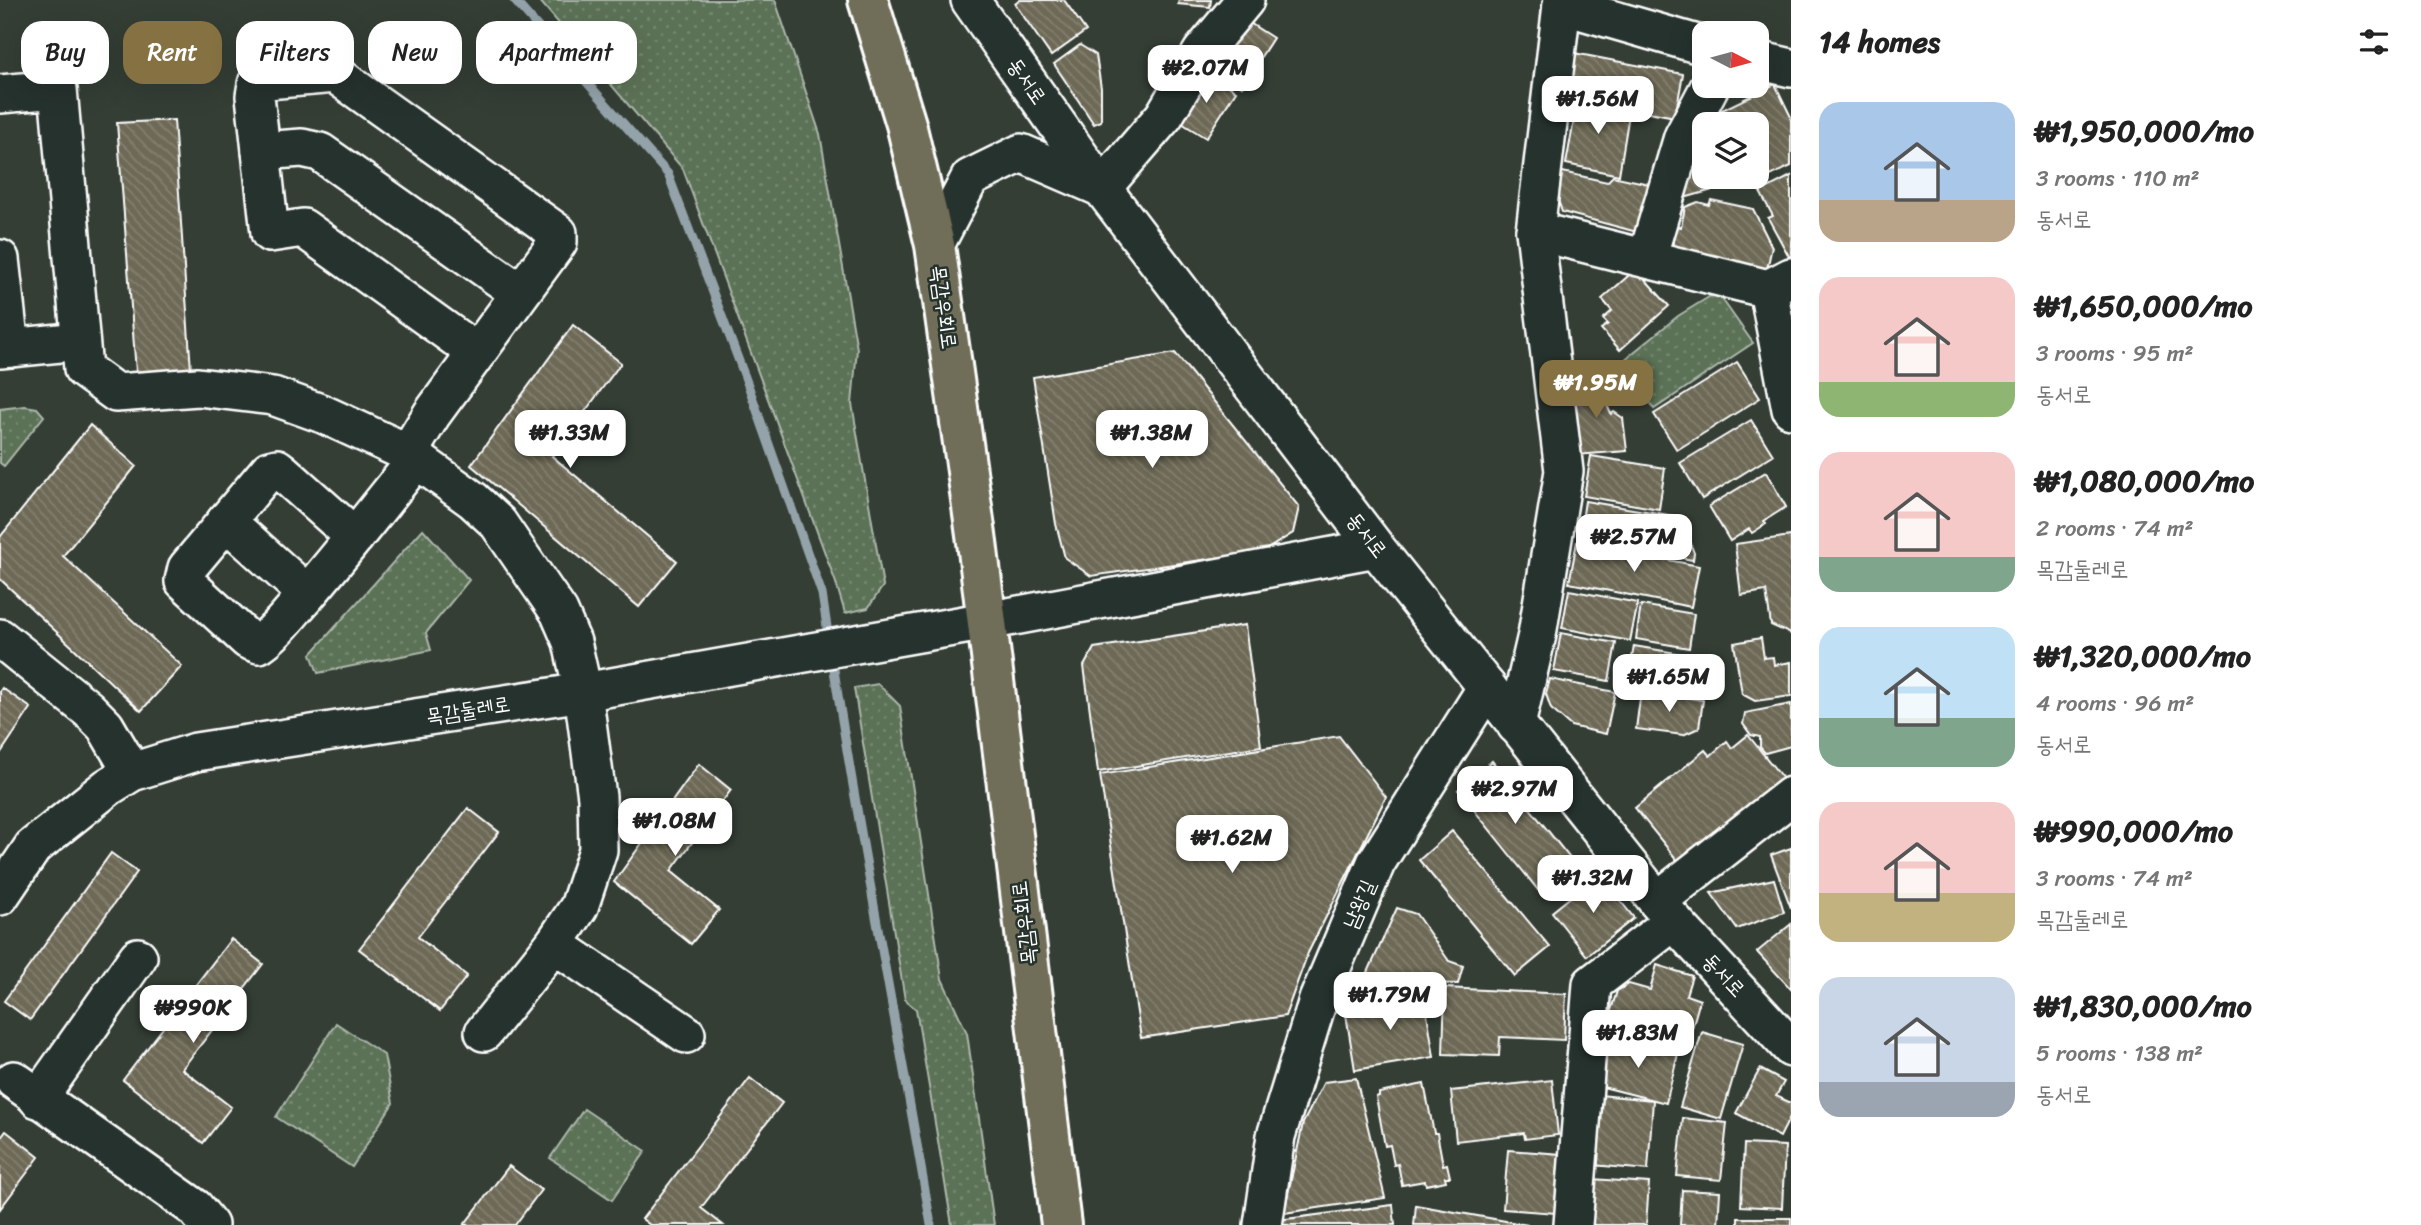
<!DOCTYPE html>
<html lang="en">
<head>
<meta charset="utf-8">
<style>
  :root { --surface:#fff; --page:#f6f6f6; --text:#222; --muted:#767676; --accent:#857141 }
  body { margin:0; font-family:Sriracha,"Poor Story",sans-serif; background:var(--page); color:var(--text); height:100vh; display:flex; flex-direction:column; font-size:26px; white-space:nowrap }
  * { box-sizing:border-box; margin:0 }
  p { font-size:23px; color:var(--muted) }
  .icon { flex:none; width:38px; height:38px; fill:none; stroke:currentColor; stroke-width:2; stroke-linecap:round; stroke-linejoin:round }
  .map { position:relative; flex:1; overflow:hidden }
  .side { display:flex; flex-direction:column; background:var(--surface); width:630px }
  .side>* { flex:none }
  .hud { position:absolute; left:21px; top:21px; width:665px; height:63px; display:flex; gap:14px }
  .needle { width:46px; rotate:96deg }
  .controls { position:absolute; left:1692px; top:21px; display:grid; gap:14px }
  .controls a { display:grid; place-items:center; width:77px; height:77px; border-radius:14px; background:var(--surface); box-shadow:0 7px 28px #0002; font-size:35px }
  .price { position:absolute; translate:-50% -60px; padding:0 16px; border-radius:14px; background:#fff; color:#222; font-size:23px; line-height:46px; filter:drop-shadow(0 2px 4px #0008) }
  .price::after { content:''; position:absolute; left:50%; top:42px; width:21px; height:16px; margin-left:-10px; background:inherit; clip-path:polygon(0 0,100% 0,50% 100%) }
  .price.active { background:var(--accent); color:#fff }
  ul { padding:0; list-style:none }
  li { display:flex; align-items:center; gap:21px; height:175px; padding:0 28px }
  li span { display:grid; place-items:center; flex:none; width:196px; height:140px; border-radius:21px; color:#555 }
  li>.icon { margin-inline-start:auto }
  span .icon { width:84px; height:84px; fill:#fffc; stroke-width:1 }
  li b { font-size:30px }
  h2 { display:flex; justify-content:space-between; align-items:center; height:84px; padding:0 28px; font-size:30px }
  .tag { padding:0 24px; border-radius:21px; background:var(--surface); box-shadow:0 7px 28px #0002; font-size:24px; line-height:63px }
  .tag.active { background:var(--accent); color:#fff }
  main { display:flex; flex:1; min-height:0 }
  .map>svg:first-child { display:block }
  .green { fill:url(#green-dots); stroke:#adb8ab; stroke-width:2 }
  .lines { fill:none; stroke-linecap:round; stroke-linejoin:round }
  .stream { stroke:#94a3aa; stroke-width:9 }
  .building { fill:url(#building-back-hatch); stroke:#fff; stroke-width:2 }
  .minor-casing { stroke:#fff; stroke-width:42 }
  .major-casing { stroke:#fff; stroke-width:44 }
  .minor { stroke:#26332d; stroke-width:37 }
  .major { stroke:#706e59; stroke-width:38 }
  .labels { text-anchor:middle; stroke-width:5; stroke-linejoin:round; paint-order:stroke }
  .street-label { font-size:21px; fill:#fff; stroke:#26332d }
</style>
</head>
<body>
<main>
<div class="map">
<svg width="1791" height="1225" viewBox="0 0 1791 1225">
  <defs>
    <pattern id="green-dots" width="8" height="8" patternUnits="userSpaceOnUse" patternTransform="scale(1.75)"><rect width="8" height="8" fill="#5b7257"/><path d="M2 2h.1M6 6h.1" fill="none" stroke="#748770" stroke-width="1.8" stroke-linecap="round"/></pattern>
    <pattern id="building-back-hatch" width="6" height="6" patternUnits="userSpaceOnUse" patternTransform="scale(1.75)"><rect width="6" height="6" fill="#6d6956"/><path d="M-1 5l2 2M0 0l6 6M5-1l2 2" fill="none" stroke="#83806f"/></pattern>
  </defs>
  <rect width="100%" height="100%" fill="#343e35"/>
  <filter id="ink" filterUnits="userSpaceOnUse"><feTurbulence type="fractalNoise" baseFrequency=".0143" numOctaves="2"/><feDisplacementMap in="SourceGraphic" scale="14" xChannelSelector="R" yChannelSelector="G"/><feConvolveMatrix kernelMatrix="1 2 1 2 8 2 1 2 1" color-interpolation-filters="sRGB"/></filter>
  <g filter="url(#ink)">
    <g class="green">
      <path d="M539,0H775L820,134L857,349L852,404L883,586L868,608L845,613L836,583L683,169Z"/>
      <path d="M1717,292L1753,343L1654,409L1623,361L1678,316Z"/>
      <path d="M25,406L37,408L44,416L4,466L0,463V409Z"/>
      <path d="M423,529L469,580L426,633L431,650L318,673L311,654Z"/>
      <path d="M878,684L900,706L942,979L967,1033L994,1225H952L916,1009L905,1000L854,688Z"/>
      <path d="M336,1023L384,1055L393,1103L352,1167L276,1117Z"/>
      <path d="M584,1109L646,1151L612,1200L550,1158Z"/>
    </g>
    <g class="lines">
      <g class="stream">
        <path d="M514,0L668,174L748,385L822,594L829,640"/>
        <path d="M832,657C861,847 899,1036 931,1225"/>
      </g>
    </g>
    <g class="building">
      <path d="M1020,0H1064L1086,31L1051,56L1015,4Z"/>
      <path d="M1179,0H1211L1210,7L1178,4Z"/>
      <path d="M1242,18L1273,38L1242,86L1211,66Z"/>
      <path d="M1080,45L1096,55L1101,88V121L1094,124L1054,64Z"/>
      <path d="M1574,53L1683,74L1675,117L1566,96Z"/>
      <path d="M1206,71L1236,91L1206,138L1175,119Z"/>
      <path d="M1775,84L1791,117V166L1752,185L1748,177H1757V124H1729L1722,110Z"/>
      <path d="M1578,98L1630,108L1619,175L1566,164Z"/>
      <path d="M174,120L192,385H137L117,123Z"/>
      <path d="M1704,134V177H1728L1730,185L1684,198L1678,176Z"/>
      <path d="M1558,171L1607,182L1613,176L1649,184L1637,232L1562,212L1554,188Z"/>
      <path d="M1791,176V260L1768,218L1773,216L1760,192Z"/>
      <path d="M1711,200L1753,209L1772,247L1767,269L1672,247L1676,226L1681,227L1685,207L1698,202L1709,205Z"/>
      <path d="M1636,269L1669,306L1620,350L1601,329L1608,324L1603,319L1612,311L1602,299Z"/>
      <path d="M573,325L621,363L552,456L677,561L639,607L471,465Z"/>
      <path d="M1175,353L1299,507L1293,533L1264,551L1091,576L1065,558L1056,524L1033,377Z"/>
      <path d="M1737,362L1760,398L1677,450L1654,414Z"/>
      <path d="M1598,378L1610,403L1607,405L1611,414L1614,412L1623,418L1627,451L1576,455L1577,424L1570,380Z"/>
      <path d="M1751,420L1773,455L1702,499L1680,463Z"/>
      <path d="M90,425L136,466L63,556L182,666L141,711L0,579V537Z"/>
      <path d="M1591,456L1665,468L1659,509L1584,496Z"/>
      <path d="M1766,472L1786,507L1764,521L1766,524L1752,533L1749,529L1730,541L1709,506Z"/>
      <path d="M1585,501L1680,517L1694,553L1693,560L1579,540Z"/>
      <path d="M1791,536V634L1771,625L1766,591L1741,595L1735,544Z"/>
      <path d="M1577,542L1699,566L1691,607L1569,583Z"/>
      <path d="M1569,590L1638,603L1630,641L1562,628Z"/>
      <path d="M1641,605L1694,614L1689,648L1636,639Z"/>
      <path d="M1245,625L1261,746L1098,772L1084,666L1094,648Z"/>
      <path d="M1561,633L1616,643L1609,681L1554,671Z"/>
      <path d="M1761,638L1764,658L1773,657L1774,665L1791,662V696L1755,701L1742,694L1734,643Z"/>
      <path d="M1634,646L1700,657L1694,692L1628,681Z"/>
      <path d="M1550,679L1615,692L1606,734L1571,726L1551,709L1546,694Z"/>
      <path d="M2,688L31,708L0,754V691Z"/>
      <path d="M1641,691L1703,700L1699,728L1683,735L1636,729Z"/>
      <path d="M1791,704V746L1765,753L1760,747V737L1751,735L1743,724L1745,713Z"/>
      <path d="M1748,735L1784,780L1681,865L1635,808L1705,750L1710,756L1727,741L1732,748Z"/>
      <path d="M1339,736L1386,797L1308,953L1285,1016L1141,1038L1100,775Z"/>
      <path d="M1492,761L1573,862L1538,890L1458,790Z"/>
      <path d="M699,764L731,790L671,871L719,910L691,944L614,882Z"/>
      <path d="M468,808L499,832L418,937L467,976L440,1011L359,949Z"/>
      <path d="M1452,831L1550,947L1515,976L1419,860Z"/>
      <path d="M1791,848V908L1771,855Z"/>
      <path d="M111,853L137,872L30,1020L4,1001Z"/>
      <path d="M1599,874L1634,918L1587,956L1552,912Z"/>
      <path d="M1774,879L1784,912L1737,929L1711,893Z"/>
      <path d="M1397,908L1416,914L1449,961L1463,966L1458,984L1364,981Z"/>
      <path d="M1791,924V989L1757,952Z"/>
      <path d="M231,939L263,964L182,1069L231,1107L203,1143L123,1080Z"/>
      <path d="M1657,965L1692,976L1686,995L1700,1000L1686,1049L1606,1026L1617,991L1629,984L1650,990Z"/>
      <path d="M1445,988L1566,994L1564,1040L1500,1037L1499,1056L1443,1054Z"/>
      <path d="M1424,995L1434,1057L1355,1070L1345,1008Z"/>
      <path d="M1702,1032L1743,1044L1721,1119L1680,1107Z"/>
      <path d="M1611,1037L1678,1054L1666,1103L1599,1086Z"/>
      <path d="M1760,1069L1784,1082L1776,1096L1791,1103V1115L1780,1137L1736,1113Z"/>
      <path d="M750,1078L782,1103L701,1208L723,1225H650L642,1219Z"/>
      <path d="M1356,1078L1385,1198L1284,1213L1303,1123L1324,1082Z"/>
      <path d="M1552,1080L1558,1135L1525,1139L1524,1133L1456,1141L1451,1091Z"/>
      <path d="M1424,1084L1434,1133H1437L1443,1165L1447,1164L1450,1177H1445L1446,1181L1426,1185L1425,1181L1402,1185L1398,1164L1394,1165L1390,1145L1385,1146L1376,1097L1379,1096V1093Z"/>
      <path d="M1599,1095L1653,1100L1648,1170L1593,1165Z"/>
      <path d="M1683,1118L1727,1123L1721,1180L1677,1176Z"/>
      <path d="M6,1131L39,1157L0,1209V1139Z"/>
      <path d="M1744,1144L1785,1146L1782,1208L1741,1206Z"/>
      <path d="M1508,1150L1561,1154L1556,1213L1503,1209Z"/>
      <path d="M509,1166L541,1190L515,1225H464Z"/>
      <path d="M1592,1179L1649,1183L1646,1225H1588Z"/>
      <path d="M1682,1190L1720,1192L1718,1225H1680Z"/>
      <path d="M1393,1205L1395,1225H1278L1279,1220Z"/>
      <path d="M1416,1205L1528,1225H1414Z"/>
      <rect x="1738" y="1218" width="53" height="7"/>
    </g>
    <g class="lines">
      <g class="minor-casing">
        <g id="minor">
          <path d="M970,0L1102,188L1376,548L1670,917L1791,1048"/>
          <path d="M1562,5L1704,46"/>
          <path d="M1757,60L1791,68"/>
          <path d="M0,94L58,89L83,369L116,393L198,387L273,396L323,414L408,453L473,500L498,523L559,612L572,642L583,692L597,797L598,850L579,907L554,944L484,1032"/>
          <path d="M261,151L302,148L320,152L519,292"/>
          <path d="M1102,188L1164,116L1202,52L1245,0"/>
          <path d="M1535,231L1768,289L1791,277"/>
          <path d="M935,245L970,178L1021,153L1102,188"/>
          <path d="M1647,258L1683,137L1710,86"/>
          <path d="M0,259L10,348"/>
          <path d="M1768,289L1791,409"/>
          <path d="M0,349L80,341"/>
          <path d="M408,453L432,414L558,242V233L335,74L267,80L257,84L255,96L270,233L303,228L477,353"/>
          <path d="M226,521L307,594"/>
          <path d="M355,537L281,471L277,468L269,470L187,568L184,581L248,640L259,644C276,633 290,613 304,598C343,553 380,505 417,459"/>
          <path d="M0,638L88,709L105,726L132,772"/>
          <path d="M1516,725L1537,635L1564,471L1535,231L1562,5L1567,0"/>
          <path d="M0,896L33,847L108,787L132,772L196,752L583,692L987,621L1376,548"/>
          <path d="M1657,901L1791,796"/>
          <path d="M554,944L686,1034"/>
          <path d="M14,1080L195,1208L209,1225"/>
          <path d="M38,1099L138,957"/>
          <path d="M1263,1225L1276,1136L1318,1000L1376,863L1487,687"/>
          <path d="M1573,1225L1592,984L1674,921"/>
        </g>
      </g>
      <g class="major-casing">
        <path id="major" d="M868,0L906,124L935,245L977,542L1061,1225"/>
      </g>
      <use href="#minor" class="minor"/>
      <use href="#major" class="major"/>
    </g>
  </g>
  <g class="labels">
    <g class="street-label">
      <text transform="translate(1027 81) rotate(55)" y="7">동서로</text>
      <text transform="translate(944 307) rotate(82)" y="7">목감우회로</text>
      <text transform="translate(1367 535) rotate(52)" y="7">동서로</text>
      <text transform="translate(468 710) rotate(-9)" y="7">목감둘레로</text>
      <text transform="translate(1359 904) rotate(-67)" y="7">남왕길</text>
      <text transform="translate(1024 923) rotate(-97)" y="7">목감우회로</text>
      <text transform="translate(1724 975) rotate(47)" y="7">동서로</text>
    </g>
  </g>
</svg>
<div class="controls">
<a><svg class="needle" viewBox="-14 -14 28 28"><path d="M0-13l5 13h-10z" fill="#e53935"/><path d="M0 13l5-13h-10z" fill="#767676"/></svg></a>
<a><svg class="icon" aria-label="layers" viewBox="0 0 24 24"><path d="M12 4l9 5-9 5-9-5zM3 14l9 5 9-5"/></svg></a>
</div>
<b class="price" style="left:1206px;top:105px">₩2.07M</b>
<b class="price" style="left:1598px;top:136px">₩1.56M</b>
<b class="price active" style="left:1596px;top:420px">₩1.95M</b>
<b class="price" style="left:570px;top:470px">₩1.33M</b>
<b class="price" style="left:1152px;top:470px">₩1.38M</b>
<b class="price" style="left:1634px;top:574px">₩2.57M</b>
<b class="price" style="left:1669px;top:714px">₩1.65M</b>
<b class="price" style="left:1515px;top:826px">₩2.97M</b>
<b class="price" style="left:675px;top:858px">₩1.08M</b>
<b class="price" style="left:1232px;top:875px">₩1.62M</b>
<b class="price" style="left:1593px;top:915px">₩1.32M</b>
<b class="price" style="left:1390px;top:1032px">₩1.79M</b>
<b class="price" style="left:193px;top:1045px">₩990K</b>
<b class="price" style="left:1638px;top:1070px">₩1.83M</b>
<div class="hud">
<a class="tag">Buy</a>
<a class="tag active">Rent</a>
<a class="tag">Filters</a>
<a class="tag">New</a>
<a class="tag">Apartment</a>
</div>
</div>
<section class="side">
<h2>14 homes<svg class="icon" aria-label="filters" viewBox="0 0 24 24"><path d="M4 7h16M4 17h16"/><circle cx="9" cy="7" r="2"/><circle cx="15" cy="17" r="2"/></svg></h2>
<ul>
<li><span style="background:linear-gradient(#a9c7e8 70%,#b9a48a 0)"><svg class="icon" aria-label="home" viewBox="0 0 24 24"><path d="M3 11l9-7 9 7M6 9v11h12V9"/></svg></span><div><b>₩1,950,000/mo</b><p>3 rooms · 110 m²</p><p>동서로</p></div></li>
<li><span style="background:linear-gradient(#f6c9c9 75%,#8fb573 0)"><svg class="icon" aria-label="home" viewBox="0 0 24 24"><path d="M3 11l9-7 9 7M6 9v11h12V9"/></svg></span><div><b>₩1,650,000/mo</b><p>3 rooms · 95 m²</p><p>동서로</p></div></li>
<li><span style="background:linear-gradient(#f6c9c9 75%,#7fa58c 0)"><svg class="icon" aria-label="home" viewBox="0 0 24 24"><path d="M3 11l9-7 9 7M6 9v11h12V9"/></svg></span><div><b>₩1,080,000/mo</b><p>2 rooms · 74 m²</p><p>목감둘레로</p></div></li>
<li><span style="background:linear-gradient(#bfe0f5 65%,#7fa58c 0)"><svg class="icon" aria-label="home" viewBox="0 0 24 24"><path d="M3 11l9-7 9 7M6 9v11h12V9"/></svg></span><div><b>₩1,320,000/mo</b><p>4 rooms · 96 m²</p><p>동서로</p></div></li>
<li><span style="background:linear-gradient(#f6c9c9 65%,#c2b280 0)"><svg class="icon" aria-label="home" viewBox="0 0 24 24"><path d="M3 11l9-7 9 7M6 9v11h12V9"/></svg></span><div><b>₩990,000/mo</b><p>3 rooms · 74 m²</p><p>목감둘레로</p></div></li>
<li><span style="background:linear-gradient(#c9d6e8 75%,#9aa5b1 0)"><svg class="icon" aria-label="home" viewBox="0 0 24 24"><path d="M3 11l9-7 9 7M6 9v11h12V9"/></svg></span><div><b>₩1,830,000/mo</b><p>5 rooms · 138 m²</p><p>동서로</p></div></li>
</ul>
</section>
</main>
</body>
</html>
